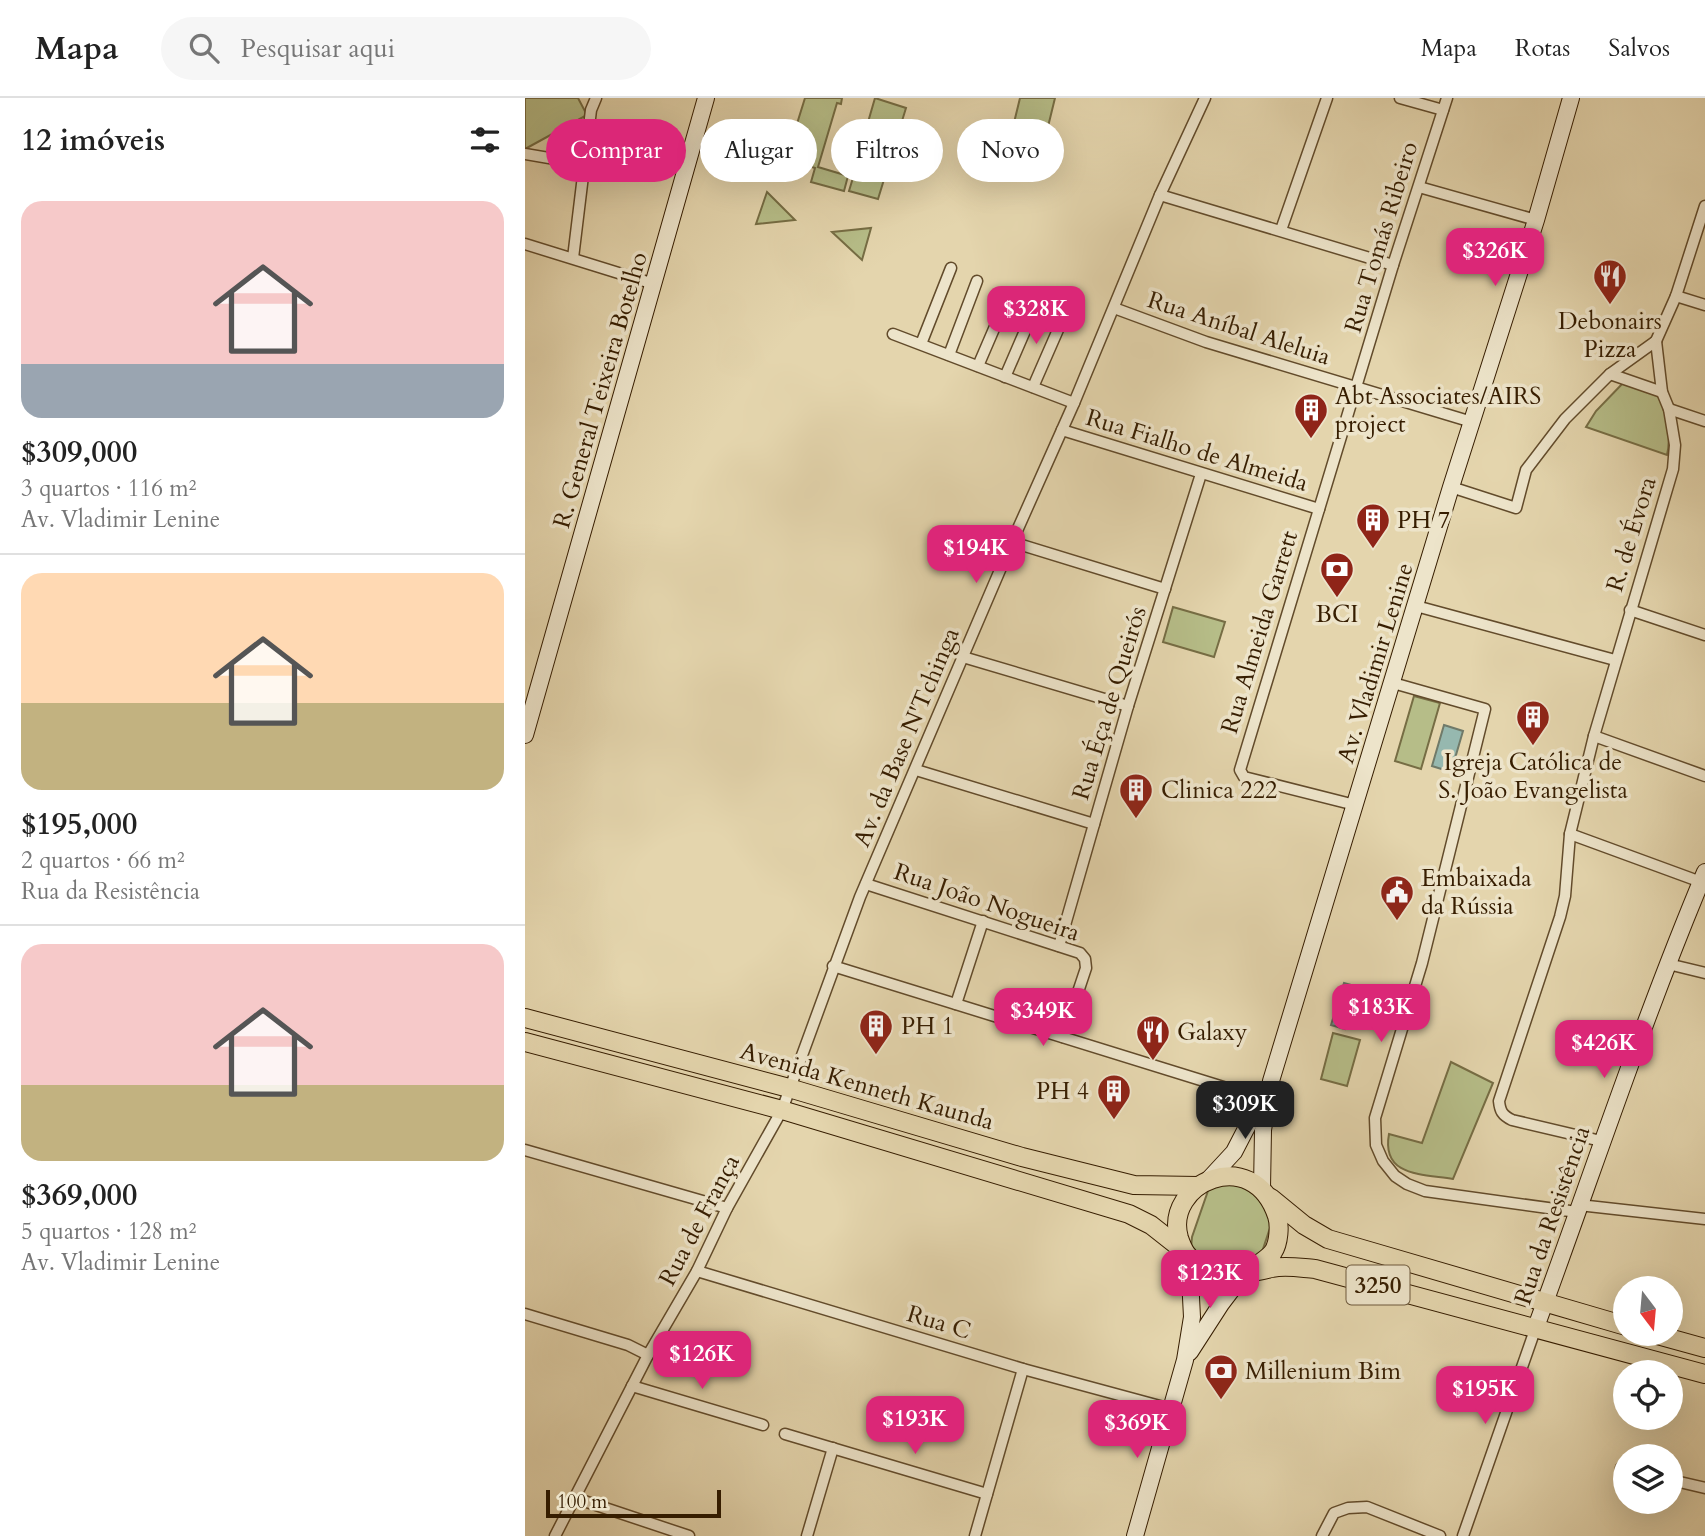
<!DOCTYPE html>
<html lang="pt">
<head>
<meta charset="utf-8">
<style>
  :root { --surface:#fff; --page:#f6f6f6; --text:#222; --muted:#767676; --line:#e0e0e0; --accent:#db2777 }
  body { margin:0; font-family:Cardo,serif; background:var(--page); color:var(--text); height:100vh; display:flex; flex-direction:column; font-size:26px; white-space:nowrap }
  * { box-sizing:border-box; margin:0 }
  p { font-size:23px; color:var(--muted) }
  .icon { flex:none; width:38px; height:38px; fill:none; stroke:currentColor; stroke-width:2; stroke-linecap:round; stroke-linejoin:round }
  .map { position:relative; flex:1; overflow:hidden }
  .side { display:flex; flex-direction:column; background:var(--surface); width:525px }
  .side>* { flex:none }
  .top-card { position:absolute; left:21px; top:21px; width:665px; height:63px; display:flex; gap:14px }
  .needle { width:46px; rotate:164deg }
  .controls { position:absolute; left:1088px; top:1178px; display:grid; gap:14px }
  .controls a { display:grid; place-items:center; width:70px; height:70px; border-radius:50%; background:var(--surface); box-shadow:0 7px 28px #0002; font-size:35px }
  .scale { position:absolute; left:21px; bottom:18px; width:175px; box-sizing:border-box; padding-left:7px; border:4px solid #361d00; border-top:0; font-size:19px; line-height:24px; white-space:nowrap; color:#361d00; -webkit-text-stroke:5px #ede4ca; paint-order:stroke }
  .price { position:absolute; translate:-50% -60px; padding:0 16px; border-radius:14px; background:var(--accent); color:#fff; font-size:23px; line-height:46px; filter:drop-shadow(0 2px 4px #0008) }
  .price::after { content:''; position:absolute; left:50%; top:42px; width:21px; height:16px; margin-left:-10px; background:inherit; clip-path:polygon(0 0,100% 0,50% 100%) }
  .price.on { background:#222; color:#fff }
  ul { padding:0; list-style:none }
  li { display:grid; align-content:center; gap:14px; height:371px; padding:0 21px }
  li+li { border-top:2px solid var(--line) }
  li span { display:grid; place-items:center; height:217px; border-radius:21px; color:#555 }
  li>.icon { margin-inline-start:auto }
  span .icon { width:126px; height:126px; fill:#fffc; stroke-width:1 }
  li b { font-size:30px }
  h2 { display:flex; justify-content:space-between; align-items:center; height:84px; padding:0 21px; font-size:30px }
  .tag { padding:0 24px; border-radius:32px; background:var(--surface); box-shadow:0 7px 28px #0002; font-size:24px; line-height:63px }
  .tag.on { background:var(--accent); color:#fff }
  header { display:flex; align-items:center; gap:42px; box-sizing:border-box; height:98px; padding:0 35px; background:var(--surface); border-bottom:2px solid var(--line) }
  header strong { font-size:33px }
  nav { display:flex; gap:38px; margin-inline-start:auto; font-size:24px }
  .search { width:490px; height:63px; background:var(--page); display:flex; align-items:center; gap:18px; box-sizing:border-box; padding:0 24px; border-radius:38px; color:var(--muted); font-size:26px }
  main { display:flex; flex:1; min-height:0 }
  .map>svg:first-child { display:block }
  .green { fill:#b6bd88; stroke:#766d44; stroke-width:2 }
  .water { fill:#96b8af; stroke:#707a69; stroke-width:2 }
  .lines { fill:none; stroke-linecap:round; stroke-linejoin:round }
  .street-casing { stroke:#624b2b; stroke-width:13 }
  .secondary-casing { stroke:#361d00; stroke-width:18 }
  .primary-casing { stroke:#361d00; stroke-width:20 }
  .street { stroke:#ede4ca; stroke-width:10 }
  .secondary { stroke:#ede4ca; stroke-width:16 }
  .primary { stroke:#e4d5ad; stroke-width:18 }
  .labels { text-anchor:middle; stroke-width:7; stroke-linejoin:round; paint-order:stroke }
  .shield { fill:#ede4ca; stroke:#6d593d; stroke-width:2 }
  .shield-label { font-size:23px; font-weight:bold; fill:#361d00 }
  .street-label { font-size:24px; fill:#361d00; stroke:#ede4ca }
  .poi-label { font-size:24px; fill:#361d00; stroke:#ede4ca; text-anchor:start }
</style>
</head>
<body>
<header>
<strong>Mapa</strong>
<div class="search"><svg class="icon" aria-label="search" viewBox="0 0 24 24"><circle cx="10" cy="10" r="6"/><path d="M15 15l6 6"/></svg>Pesquisar aqui</div>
<nav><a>Mapa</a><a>Rotas</a><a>Salvos</a></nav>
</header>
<main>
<section class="side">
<h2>12 imóveis<svg class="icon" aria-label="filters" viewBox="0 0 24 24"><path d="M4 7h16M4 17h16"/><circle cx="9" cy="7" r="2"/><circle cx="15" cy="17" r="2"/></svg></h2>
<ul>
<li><span style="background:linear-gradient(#f6c9c9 75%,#9aa5b1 0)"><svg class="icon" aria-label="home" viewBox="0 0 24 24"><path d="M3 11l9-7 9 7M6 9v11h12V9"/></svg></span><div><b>$309,000</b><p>3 quartos · 116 m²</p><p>Av. Vladimir Lenine</p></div></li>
<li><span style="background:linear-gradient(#ffd9b3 60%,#c2b280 0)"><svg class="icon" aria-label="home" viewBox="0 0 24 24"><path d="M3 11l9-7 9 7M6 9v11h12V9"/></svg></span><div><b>$195,000</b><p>2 quartos · 66 m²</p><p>Rua da Resistência</p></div></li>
<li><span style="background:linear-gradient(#f6c9c9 65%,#c2b280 0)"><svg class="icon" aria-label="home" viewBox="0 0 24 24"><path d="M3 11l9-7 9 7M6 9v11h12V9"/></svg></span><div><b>$369,000</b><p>5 quartos · 128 m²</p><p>Av. Vladimir Lenine</p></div></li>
</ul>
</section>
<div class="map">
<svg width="1180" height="1438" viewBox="0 0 1180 1438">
  <rect width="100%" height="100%" fill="#e4d5ad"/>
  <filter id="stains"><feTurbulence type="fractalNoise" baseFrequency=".00286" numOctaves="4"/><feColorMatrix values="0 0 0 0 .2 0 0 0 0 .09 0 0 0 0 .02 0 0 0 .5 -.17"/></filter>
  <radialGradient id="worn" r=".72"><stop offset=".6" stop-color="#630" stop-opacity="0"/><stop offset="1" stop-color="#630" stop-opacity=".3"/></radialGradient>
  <g class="green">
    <path d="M0,0H53L62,17L0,51Z"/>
    <path d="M280,0H317L316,6L312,5L293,69L323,78L319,93L286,84L290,70L261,61Z"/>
    <path d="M350,0L381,10L353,101L324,93L330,73L352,79L364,38L341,31Z"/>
    <path d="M495,0H530L519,45L486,37Z"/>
    <path d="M242,94L270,122L231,126Z"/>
    <path d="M346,130L337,162L307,134Z"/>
    <path d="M1100,283L1134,296C1141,316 1147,336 1142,357L1061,329L1071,313Z"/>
    <path d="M648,509L700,524L689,559L638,544Z"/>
    <path d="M889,598L915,605L896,671L870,663Z"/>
    <path d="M808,935L835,942L822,988L796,981Z"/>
    <path d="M926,964L968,985L928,1081C898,1076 856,1079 864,1036L897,1045Z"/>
    <path d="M715,1076L748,1121L735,1160L700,1182L666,1150L667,1139L684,1090Z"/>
  </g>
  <g class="water">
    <path d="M919,627L938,633L926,674L907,668Z"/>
    <path d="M819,885L833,889L820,931L806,927Z"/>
  </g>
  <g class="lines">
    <g class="street-casing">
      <g id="street">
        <path d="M875,0L918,12"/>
        <path d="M0,56L59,66"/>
        <path d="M894,89L1011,122"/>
        <path d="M635,97L868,167"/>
        <path d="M756,132L802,0"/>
        <path d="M0,146L129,186"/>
        <path d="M48,160L66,12L71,0"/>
        <path d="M1151,198L1180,207"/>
        <path d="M589,210L681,244L947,324"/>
        <path d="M368,236L549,305"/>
        <path d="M1131,243L1151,198L1180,108"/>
        <path d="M396,246L426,170"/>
        <path d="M424,257L452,183"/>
        <path d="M453,268L484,196"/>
        <path d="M1085,276L1137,294"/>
        <path d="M480,279L512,205"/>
        <path d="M508,289L539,218"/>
        <path d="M1144,311L1180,323"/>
        <path d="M537,332L794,411"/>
        <path d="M926,389L991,410L1001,372L1040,321L1085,276L1131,243"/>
        <path d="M487,444L640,491"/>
        <path d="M891,508L1090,562"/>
        <path d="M1105,512L1180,537"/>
        <path d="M438,559L603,608"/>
        <path d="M868,585L960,611L897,865L850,1020L851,1047L858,1063L870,1078L882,1086L900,1093L1052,1114"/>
        <path d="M1069,638L1180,678"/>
        <path d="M391,672L569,726"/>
        <path d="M830,707L719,679L715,672L868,167L922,0"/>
        <path d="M1045,736L1176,784"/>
        <path d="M341,786L555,855L560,861L561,870L538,939"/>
        <path d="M534,848L603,608L676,376"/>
        <path d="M1143,866L1180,875"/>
        <path d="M308,868L737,1001"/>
        <path d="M431,906L458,823"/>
        <path d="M1076,1043L987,1022C977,1017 975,1013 974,1003L1035,819L1040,798L1045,736L1069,638L1148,371L1150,347L1144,311L1137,294L1131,243"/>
        <path d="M0,1052L202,1110"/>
        <path d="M1054,1107L1180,1121"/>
        <path d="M172,1173L498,1271L646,1311"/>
        <path d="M0,1216L103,1247L123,1257"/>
        <path d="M107,1288L238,1327"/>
        <path d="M260,1336L462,1396"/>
        <path d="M1096,1370L1101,1371"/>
        <path d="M1146,1382L1180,1390"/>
        <path d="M50,1400L164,1438"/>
        <path d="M30,1438L123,1257L172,1173L202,1110L257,1012L335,799L487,444L549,305L635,97L680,0"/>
        <path d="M282,1438L308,1350"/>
        <path d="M450,1438L498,1271"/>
        <path d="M797,1438L809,1415L823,1410L842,1409L915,1438"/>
        <path d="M938,1438L1011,1229"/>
      </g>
    </g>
    <g class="secondary-casing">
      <g id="secondary">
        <path d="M0,637L181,0"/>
        <path d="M684,1081L709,1054L739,996"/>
        <path d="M737,1090L738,1032L746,983L926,389L1011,122L1046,0"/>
        <path d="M1011,1229C1067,1077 1117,924 1180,774"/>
        <path d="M665,1254L696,1206L718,1177"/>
        <path d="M610,1438L660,1262L667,1219L664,1160"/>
      </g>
    </g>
    <g class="primary-casing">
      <g id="primary">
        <path d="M0,920L264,990L497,1059L609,1087L673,1088"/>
        <path d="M0,944L257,1012L604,1116L626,1127L659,1153"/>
        <path d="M746,1100L779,1127L803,1141L1101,1228"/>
        <path d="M718,1177C727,1170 742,1162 748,1154C754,1145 755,1127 752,1118C728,1045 638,1085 654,1140C658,1152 662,1159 672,1166C677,1169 683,1176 689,1177C708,1181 729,1173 747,1170C761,1167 776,1170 790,1171L1180,1276"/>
        <path d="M1129,1236L1180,1250"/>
      </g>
    </g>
    <use href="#street" class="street"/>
    <use href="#secondary" class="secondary"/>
    <use href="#primary" class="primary"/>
  </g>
  <defs>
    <g id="restaurant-pin" transform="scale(1.75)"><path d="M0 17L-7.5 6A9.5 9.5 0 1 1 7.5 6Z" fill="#8f2418" stroke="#ede4ca"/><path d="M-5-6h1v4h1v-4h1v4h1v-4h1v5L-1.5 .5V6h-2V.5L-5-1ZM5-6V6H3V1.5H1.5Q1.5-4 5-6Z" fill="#fff"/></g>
    <g id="building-pin" transform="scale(1.75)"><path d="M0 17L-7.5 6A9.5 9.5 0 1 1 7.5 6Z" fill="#8f2418" stroke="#ede4ca"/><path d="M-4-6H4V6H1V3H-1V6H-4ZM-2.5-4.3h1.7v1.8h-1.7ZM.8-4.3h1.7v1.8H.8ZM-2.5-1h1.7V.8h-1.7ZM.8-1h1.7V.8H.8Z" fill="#fff"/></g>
    <g id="bank-pin" transform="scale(1.75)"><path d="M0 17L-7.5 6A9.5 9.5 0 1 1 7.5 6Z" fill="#8f2418" stroke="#ede4ca"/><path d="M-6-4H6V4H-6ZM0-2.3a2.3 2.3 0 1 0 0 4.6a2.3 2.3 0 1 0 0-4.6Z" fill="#fff"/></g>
    <g id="civic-pin" transform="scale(1.75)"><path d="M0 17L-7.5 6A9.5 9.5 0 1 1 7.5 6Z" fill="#8f2418" stroke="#ede4ca"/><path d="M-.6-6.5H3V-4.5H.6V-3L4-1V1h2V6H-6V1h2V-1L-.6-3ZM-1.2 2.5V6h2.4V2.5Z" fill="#fff"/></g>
  </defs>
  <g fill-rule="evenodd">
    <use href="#restaurant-pin" x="1085" y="178"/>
    <use href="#building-pin" x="786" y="312"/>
    <use href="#building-pin" x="848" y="422"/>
    <use href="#bank-pin" x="812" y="471"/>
    <use href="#building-pin" x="1008" y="619"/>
    <use href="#building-pin" x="611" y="692"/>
    <use href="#civic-pin" x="872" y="794"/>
    <use href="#building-pin" x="351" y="928"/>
    <use href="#restaurant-pin" x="628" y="934"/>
    <use href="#building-pin" x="589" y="993"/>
    <use href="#bank-pin" x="696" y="1273"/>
  </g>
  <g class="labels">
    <rect class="shield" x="821.5" y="1167.5" width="63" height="39" rx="5"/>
    <g class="shield-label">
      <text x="853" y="1195">3250</text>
    </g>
    <g class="street-label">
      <text transform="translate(856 139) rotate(-73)" y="8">Rua Tomás Ribeiro</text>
      <text transform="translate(714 230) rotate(18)" y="8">Rua Aníbal Aleluia</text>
      <text transform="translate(75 292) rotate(-74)" y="8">R. General Teixeira Botelho</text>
      <text transform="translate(672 352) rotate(17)" y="8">Rua Fialho de Almeida</text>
      <text transform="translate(1106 436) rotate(-73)" y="8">R. de Évora</text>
      <text transform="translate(734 534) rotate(-73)" y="8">Rua Almeida Garrett</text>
      <text transform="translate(850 565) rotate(-73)" y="8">Av. Vladimir Lenine</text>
      <text transform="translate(584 605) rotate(-73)" y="8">Rua Éça de Queirós</text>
      <text transform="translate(381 639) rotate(-67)" y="8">Av. da Base N'Tchinga</text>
      <text transform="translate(462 804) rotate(19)" y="8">Rua João Nogueira</text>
      <text transform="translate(342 988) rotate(16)" y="8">Avenida Kenneth Kaunda</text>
      <text transform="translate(1027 1117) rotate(-71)" y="8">Rua da Resistência</text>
      <text transform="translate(174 1122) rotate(-62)" y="8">Rua de França</text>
      <text transform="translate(414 1224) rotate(17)" y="8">Rua C</text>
    </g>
    <g class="poi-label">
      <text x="1085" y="231" text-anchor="middle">Debonairs<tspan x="1085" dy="28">Pizza</tspan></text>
      <text x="810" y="306">Abt Associates/AIRS<tspan x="810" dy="28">project</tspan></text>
      <text x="872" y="430">PH 7</text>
      <text x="812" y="524" text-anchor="middle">BCI</text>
      <text x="1008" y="672" text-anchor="middle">Igreja Católica de<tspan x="1008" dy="28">S. João Evangelista</tspan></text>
      <text x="636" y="700">Clinica 222</text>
      <text x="896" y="788">Embaixada<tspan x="896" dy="28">da Rússia</tspan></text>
      <text x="376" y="936">PH 1</text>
      <text x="652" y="942">Galaxy</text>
      <text x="564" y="1001" text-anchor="end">PH 4</text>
      <text x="720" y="1281">Millenium Bim</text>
    </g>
  </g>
  <rect width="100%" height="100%" filter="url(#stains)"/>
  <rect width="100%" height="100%" fill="url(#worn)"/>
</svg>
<div class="controls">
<a><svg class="needle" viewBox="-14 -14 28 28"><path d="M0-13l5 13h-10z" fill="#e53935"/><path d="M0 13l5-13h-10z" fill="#767676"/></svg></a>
<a><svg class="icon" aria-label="locate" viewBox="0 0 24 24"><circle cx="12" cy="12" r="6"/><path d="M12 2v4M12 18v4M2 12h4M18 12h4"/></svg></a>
<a><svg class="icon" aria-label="layers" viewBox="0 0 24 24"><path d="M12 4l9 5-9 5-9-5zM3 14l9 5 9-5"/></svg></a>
</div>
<div class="scale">100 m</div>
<b class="price" style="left:970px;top:190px">$326K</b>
<b class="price" style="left:511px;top:248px">$328K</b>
<b class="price" style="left:451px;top:487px">$194K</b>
<b class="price" style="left:856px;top:946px">$183K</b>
<b class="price" style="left:518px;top:950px">$349K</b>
<b class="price" style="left:1079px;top:982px">$426K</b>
<b class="price on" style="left:720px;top:1043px">$309K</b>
<b class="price" style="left:685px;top:1212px">$123K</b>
<b class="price" style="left:177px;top:1293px">$126K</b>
<b class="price" style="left:960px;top:1328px">$195K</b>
<b class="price" style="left:390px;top:1358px">$193K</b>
<b class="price" style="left:612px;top:1362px">$369K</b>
<div class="top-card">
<a class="tag on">Comprar</a>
<a class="tag">Alugar</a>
<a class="tag">Filtros</a>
<a class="tag">Novo</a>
</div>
</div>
</main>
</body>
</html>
